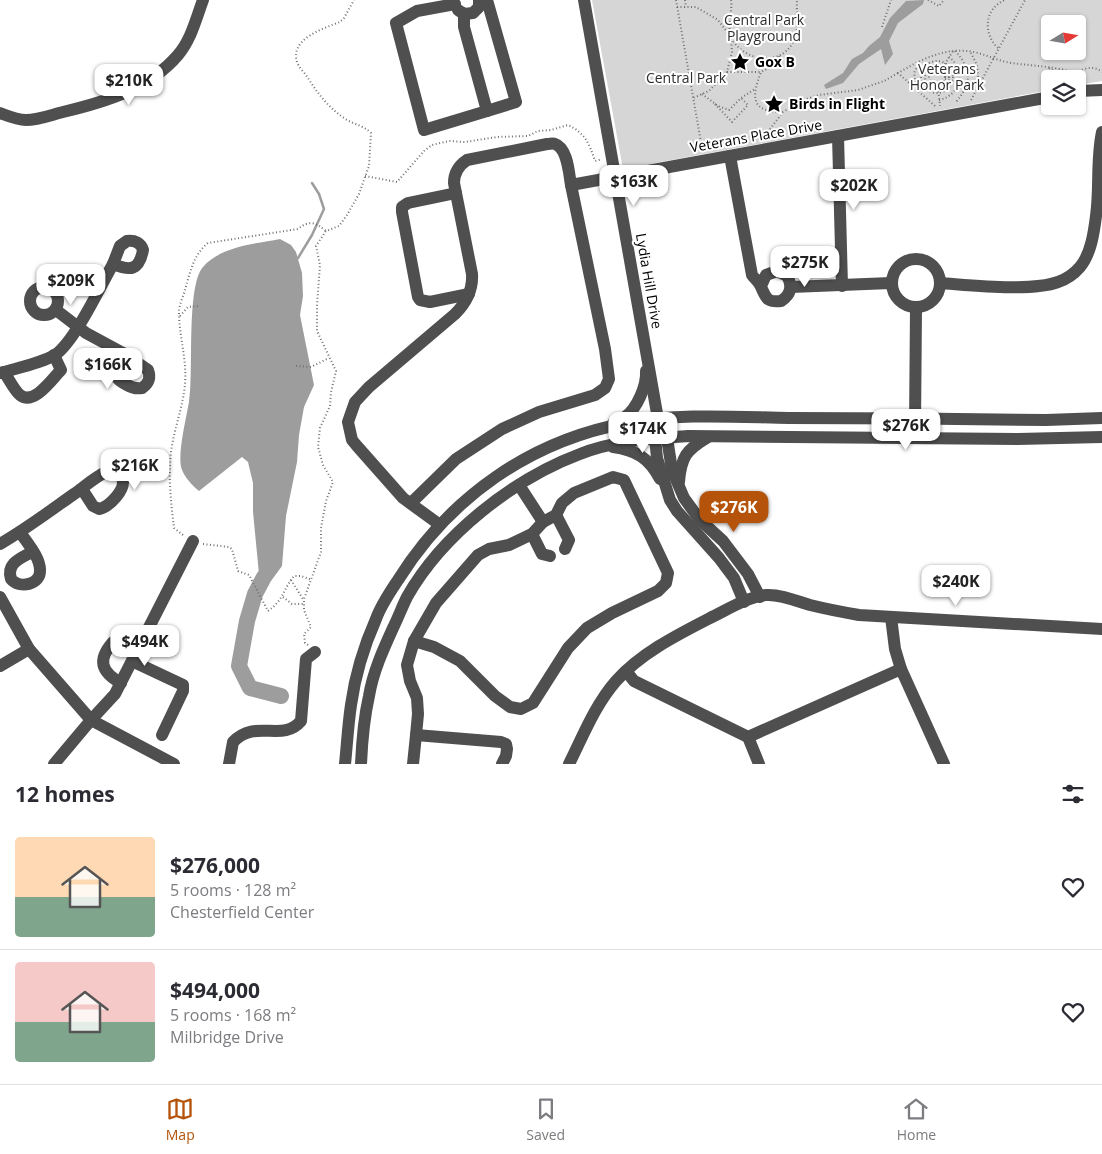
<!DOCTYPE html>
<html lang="en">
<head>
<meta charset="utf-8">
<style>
  :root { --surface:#fff; --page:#f7f7f7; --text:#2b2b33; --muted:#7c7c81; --line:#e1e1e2; --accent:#b45309 }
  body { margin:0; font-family:"Open Sans",sans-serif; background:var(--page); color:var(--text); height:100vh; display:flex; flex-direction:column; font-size:19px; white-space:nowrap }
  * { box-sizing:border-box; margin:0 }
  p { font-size:16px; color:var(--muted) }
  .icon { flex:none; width:28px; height:28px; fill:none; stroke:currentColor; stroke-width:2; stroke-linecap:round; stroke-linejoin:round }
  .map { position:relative; height:764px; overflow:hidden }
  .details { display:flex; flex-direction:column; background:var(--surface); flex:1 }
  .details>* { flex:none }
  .needle { width:32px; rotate:79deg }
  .controls { position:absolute; left:1041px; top:15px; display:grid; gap:10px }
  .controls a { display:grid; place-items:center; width:45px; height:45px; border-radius:5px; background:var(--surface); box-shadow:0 1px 4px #0004; font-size:25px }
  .price { position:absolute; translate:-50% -42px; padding:0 11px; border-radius:10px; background:#fff; color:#222; font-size:16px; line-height:32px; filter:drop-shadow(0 1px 2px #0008) }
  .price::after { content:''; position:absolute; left:50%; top:30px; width:15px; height:11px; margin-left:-8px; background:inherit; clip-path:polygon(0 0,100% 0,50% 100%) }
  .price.on { background:var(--accent); color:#fff }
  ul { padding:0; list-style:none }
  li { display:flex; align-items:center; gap:15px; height:125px; padding:0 15px }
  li+li { border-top:1px solid var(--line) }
  li span { display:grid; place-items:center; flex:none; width:140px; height:100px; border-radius:5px; color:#555 }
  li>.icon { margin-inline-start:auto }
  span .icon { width:60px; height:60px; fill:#fffc; stroke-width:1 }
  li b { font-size:21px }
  h2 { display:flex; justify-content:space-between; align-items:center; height:60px; padding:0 15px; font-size:21px }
  .dock { display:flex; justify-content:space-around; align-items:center; height:70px; border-top:1px solid var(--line); background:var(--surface); font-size:14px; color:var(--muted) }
  .dock a { display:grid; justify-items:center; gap:2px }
  .dock .on { color:var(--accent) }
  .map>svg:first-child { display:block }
  .green { fill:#d6d6d6; fill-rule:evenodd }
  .water { fill:#9d9d9d }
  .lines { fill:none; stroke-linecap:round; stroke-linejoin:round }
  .stream { stroke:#9d9d9d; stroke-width:2.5 }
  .river { stroke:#9d9d9d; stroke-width:16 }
  .path { stroke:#717171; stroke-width:2; stroke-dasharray:1 2.5; stroke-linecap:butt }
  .minor { stroke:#4f4f4f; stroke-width:12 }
  .labels { text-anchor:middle; stroke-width:4; stroke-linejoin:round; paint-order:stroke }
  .park-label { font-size:14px; fill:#2d2d2d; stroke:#fff }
  .poi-label { font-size:14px; font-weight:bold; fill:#000; stroke:#fff; text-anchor:start }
  .street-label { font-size:14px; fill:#000; stroke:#fff }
</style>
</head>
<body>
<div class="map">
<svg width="1102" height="764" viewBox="0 0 1102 764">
  <rect width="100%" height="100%" fill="#fff"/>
  <path class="green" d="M592,0H1102V81L1078,85V79H1050V90L623,169ZM1050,24H1078V51H1050Z"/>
  <g class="water">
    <path d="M924,0L923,4L898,23L889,41L893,54L885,65L881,49L859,64L843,83L826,89L824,85L843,73L852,59L863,53L869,46L880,37L890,18L906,1Z"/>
    <path d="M280,239L291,245L296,252L302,273L303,296L300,315L314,385L304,407L299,435L297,462L286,516L282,566L271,581L259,574L253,512V483L248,462L242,457L199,491C192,485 184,477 181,467C178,451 186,419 189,402C194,373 186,286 203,267C221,246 255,244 280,239Z"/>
  </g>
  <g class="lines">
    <path class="stream" d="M298,258L312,235L324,209L319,194L312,183"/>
    <path class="river" d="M264,577L255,594L247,621L239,666L250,688L281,696"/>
    <g class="path">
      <path d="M676,0L702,148"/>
      <path d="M685,0L686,7"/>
      <path d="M731,0C733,12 726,27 732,39C744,61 781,67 793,42C800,29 796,14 797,0"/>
      <path d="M928,0L939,6L944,0"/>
      <path d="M677,7H696L718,20L731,37L732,52L727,72L709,91L693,98"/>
      <path d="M882,27L891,0"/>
      <path d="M998,48C982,33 985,8 1005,0"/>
      <path d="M955,51C972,69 972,83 956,102"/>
      <path d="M779,56L780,59L777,64L761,72C751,98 751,112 783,112"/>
      <circle cx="937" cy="77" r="16"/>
      <circle cx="937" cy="77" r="12"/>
      <path d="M1049,68L1066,79"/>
      <circle cx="937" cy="77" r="8"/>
      <path d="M941,70L953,51"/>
      <path d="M727,72H761"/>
      <path d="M945,79L971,85L979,84L977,65L971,53"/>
      <path d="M1074,79L1076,73"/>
      <path d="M915,86L926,81"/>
      <path d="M916,86L914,73L921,60"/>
      <path d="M938,88L940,106"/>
      <path d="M702,94L718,106L729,110L741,98L755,89"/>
      <path d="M939,100C961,95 967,71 949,57"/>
      <path d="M971,100L1025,0"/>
      <path d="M715,104L732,122L748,105L741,98"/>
      <path d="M935,106L898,73C922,59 948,45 978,53C989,56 999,61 1011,63C1033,66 1054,66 1076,73C1085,68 1093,65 1102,72"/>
      <path d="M759,138L770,129L783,112L803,100L819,95L858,90L884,81L898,73"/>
      <path d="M365,176L397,182L424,151L432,145L449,141L465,142L497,137L528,136L538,131L551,130L568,125C585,133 589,143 595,161L602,159"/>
      <path d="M180,316L188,307L199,306"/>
      <path d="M296,366L311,367L329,358"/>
      <path d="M183,535L174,528C171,503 168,476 171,452C174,429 183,407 185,384C187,359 179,336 179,312C179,305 183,297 185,290C190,273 193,255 208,243L298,229C309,220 315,222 326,231"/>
      <path d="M203,544L229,547L232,549L238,571L249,575L268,611C284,600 283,589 294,576H301L312,580"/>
      <path d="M291,580L303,599"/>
      <path d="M283,597L292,604H304"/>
      <path d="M308,645L305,643L304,634L311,627L304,610V599L321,552V528L326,501L333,482L323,465L318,447L320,428L330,406L331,392L336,371L317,331V305L320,265L316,246L326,231L339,226L347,215L359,194L369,166L371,133C363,125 352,124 344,118C328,107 318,94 308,78C305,73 299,68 297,62C290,39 322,29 340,22L344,18L354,0"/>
    </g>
    <g class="minor">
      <path d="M487,0L516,102L487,111"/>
      <path d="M584,0L658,419L667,438L672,470L684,498L700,520L723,541L748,574L760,597"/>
      <path d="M455,4L417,11L396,23L424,130L487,111L464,27V14"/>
      <path d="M458,10L464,14L473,13L479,7V0"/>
      <path d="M1078,91L1102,90"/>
      <path d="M0,113C8,116 17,120 26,120C38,120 51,115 63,112C105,102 149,89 178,55C191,40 196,19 203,0"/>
      <path d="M838,136L842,286"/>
      <path d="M730,156L752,275C754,278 758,281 760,285C766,296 765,303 781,301C791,295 793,286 787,276L777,271L766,275L761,286"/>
      <path d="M456,193L408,203L402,207V212L418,297L420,300L430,302L469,294"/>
      <path d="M127,241C135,240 141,243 143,250C139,271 130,271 113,264L120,246Z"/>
      <circle cx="916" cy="283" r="24"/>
      <path d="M940,283C970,285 1031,292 1058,282C1067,279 1074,274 1080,267C1091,254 1094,232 1096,216C1100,188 1096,160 1102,132"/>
      <circle cx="44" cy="301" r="14"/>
      <path d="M791,287L891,283"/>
      <path d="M56,310L86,333L123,353"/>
      <path d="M123,353L148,370C151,378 149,383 142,388C136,389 132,388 127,385C108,376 115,368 123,353Z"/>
      <path d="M4,372C9,379 14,390 20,395C34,406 52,379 61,370L54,355"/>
      <path d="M0,373C17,368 39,364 55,355C75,341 100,287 113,264"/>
      <path d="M614,422C617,421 622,419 625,417C637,409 647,385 646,371"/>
      <path d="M915,427L916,308"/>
      <path d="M656,431L655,438L657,458L670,500L677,511L719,558L734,578L744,602"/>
      <path d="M613,447C636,450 649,458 660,479"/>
      <path d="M679,482C681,457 686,450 708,437"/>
      <path d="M411,503L456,459L502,429L539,412L595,395L605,388L609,379L605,349L571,185"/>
      <path d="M556,515L569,540L565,549"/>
      <path d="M440,525L403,498L357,446L352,440L348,422L355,402L369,387L455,314C466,303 473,290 472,274L454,183C454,173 458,166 467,160L547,144C550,144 553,143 555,144C568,148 569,175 571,185L1050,97"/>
      <path d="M20,532C27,543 40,557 40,570C41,585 19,589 11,579C6,563 21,558 32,552"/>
      <path d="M532,534L542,554L550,556"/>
      <path d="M0,544C26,529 50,511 74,494C84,487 95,477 106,472C112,470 120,472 122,478C127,489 109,507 99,509L93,506L82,489"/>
      <path d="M0,597L29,649L91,720L174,764"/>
      <path d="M891,617L895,649L901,669L944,764"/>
      <path d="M414,641L436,603L478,555L489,549L509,545L532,534L543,522"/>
      <path d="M132,661L183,685V691L162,735"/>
      <path d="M0,666L29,649"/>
      <path d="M626,671L634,681L748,737L759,764"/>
      <path d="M121,683C101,672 97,660 113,642C124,639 129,643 139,649"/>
      <path d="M416,735L418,714L417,698L410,681L407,665L414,641L434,647L460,661L495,696L510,707L521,709L533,703L568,648L587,628L612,613L658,591L666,583L668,573L624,480L613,477L574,493L562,503L556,515L543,522L519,485"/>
      <path d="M748,737L901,669"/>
      <path d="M54,764L91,720L115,694L193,541"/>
      <path d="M229,764L233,742C256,718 282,743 301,721L306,659L315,652"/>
      <path d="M345,764C347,745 348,725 351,705C355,676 364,646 376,619C381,605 390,592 398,580C450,497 530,441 626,423C679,413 735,417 789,418C875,418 960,419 1046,420L1102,418"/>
      <path d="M361,764C362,741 364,718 369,696C373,672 383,650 393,628C398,618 402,607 407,597C442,535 513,479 580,454C615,440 651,439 688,436L1018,439L1102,437"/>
      <path d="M413,764L416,735L501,742L506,744L507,749L506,756L502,764"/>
      <path d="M569,764C583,736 595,705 616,681C641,653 677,635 710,618C727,610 747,597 766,595C780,594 797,601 810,605C826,609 842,612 859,615L1102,629"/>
    </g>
  </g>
  <defs>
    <g id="sight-bare" transform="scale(1.5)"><path d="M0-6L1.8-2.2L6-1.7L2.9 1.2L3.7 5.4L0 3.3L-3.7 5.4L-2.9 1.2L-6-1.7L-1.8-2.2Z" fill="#000" stroke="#fff" stroke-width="2.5" paint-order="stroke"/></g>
  </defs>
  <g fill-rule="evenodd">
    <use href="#sight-bare" x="740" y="62"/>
    <use href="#sight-bare" x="774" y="104"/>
  </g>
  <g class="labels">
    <g class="park-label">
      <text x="764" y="25">Central Park<tspan x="764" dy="16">Playground</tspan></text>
      <text x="947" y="74">Veterans<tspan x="947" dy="16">Honor Park</tspan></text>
      <text x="686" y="83">Central Park</text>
    </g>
    <g class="poi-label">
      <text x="755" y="67">Gox B</text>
      <text x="789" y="109">Birds in Flight</text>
    </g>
    <g class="street-label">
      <text transform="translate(756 136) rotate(-10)" y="5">Veterans Place Drive</text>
      <text transform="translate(649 281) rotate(80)" y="5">Lydia Hill Drive</text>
    </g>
  </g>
</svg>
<div class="controls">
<a><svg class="needle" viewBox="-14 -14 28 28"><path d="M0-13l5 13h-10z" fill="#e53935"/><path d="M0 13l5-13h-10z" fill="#7c7c81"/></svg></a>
<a><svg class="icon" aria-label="layers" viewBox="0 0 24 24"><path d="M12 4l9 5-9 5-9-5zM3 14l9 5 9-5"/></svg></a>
</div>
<b class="price" style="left:129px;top:106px">$210K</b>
<b class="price" style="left:634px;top:207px">$163K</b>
<b class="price" style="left:854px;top:211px">$202K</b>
<b class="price" style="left:805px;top:288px">$275K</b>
<b class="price" style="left:71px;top:306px">$209K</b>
<b class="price" style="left:108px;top:390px">$166K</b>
<b class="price" style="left:906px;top:451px">$276K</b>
<b class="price" style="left:643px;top:454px">$174K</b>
<b class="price" style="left:135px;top:491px">$216K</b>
<b class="price on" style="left:734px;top:533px">$276K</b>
<b class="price" style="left:956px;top:607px">$240K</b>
<b class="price" style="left:145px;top:667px">$494K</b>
</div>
<section class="details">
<h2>12 homes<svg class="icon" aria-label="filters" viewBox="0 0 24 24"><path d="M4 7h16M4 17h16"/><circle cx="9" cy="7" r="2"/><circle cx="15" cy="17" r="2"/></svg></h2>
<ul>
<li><span style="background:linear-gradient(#ffd9b3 60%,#7fa58c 0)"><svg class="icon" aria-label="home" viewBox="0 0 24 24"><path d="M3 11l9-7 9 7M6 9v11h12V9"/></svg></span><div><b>$276,000</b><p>5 rooms · 128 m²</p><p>Chesterfield Center</p></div><svg class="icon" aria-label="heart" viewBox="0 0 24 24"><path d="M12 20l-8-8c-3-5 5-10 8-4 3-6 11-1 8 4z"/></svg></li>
<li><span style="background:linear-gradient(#f6c9c9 60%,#7fa58c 0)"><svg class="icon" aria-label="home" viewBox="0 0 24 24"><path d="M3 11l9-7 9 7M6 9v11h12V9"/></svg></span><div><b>$494,000</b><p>5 rooms · 168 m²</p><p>Milbridge Drive</p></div><svg class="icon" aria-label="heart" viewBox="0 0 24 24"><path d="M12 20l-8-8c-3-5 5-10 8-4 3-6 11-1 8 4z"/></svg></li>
</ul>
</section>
<nav class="dock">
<a class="on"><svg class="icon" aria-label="map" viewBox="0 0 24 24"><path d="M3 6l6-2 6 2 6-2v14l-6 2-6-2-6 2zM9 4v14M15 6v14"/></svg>Map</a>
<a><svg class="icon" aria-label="saved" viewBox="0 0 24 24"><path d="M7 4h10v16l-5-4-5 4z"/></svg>Saved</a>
<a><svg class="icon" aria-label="home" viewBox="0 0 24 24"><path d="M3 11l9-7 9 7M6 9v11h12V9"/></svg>Home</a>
</nav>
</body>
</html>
